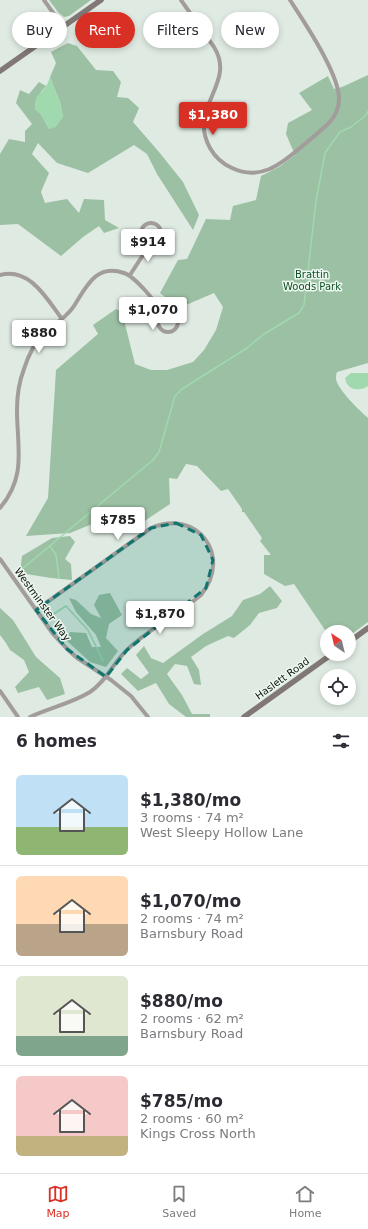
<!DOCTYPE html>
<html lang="en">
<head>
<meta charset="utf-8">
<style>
  :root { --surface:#fff; --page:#f7f7f7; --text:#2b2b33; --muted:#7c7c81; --line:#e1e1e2; --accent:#d93025 }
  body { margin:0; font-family:"DejaVu Sans",sans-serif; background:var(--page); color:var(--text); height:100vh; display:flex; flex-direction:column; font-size:15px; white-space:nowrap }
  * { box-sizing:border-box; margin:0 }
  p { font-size:13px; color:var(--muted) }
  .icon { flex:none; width:22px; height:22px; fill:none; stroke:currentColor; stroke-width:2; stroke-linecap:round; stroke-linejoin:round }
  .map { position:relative; height:717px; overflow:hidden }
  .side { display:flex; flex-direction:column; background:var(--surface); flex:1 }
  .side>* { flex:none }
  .guide { position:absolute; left:12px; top:12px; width:344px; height:36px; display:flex; gap:8px }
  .needle { width:26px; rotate:325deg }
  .tools { position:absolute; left:320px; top:625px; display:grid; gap:8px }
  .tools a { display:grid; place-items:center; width:36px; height:36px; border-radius:50%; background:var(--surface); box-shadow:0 2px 6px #0003; font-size:20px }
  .price { position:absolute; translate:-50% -34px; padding:0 9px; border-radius:4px; background:#fff; color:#222; font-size:13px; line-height:26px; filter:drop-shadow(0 1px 2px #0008) }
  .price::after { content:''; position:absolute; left:50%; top:24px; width:12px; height:9px; margin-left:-6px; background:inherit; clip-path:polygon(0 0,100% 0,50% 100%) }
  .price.selected { background:var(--accent); color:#fff }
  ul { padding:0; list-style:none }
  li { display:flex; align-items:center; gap:12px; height:100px; padding:0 16px }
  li+li { border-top:1px solid var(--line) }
  li span { display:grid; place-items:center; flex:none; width:112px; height:80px; border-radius:6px; color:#555 }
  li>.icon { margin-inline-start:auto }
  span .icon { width:48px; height:48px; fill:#fffc; stroke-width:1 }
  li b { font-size:17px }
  h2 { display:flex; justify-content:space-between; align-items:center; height:48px; padding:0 16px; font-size:17px }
  .tag { padding:0 14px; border-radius:18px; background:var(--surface); box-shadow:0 2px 6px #0003; font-size:14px; line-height:36px }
  .tag.selected { background:var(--accent); color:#fff }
  .menu { display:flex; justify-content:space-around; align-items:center; height:56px; border-top:1px solid var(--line); background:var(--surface); font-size:11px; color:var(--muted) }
  .menu a { display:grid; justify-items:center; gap:2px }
  .menu .selected { color:var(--accent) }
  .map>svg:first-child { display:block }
  .green { fill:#9cc0a4 }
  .water { fill:#9fd9ad }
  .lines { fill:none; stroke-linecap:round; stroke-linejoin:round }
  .stream { stroke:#9fd9ad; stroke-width:1.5 }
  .street { stroke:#a29c9b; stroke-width:4 }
  .secondary { stroke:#817876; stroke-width:5.5 }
  .marked { fill:#0f766e; fill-opacity:0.2; stroke:#0f766e; stroke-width:3; stroke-dasharray:8 5; stroke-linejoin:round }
  .labels { text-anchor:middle; stroke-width:3; stroke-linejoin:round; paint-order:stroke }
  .park-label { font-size:10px; fill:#0c4e26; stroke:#edf8ef }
  .street-label { font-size:10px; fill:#0b0f0c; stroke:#edf8ef }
</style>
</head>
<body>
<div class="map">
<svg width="368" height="717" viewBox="0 0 368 717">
  <rect width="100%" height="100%" fill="#dfebe2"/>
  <g class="green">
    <path d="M49,0H91L69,16L64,17L58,12Z"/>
    <path d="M68,43L77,46L96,70L113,71L121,82L117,97L128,98L139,108L133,122L159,152L183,182L199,215L193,230L157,174L147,154L134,145L88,173L57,163L38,143L32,154L49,173L41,192L45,203L67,199L79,213L84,199L104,200L105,220L119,228L104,233L99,226L83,237L61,256L18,224L0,225V154L9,139L25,142V131L32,124L16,103L20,90L29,94L39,82L46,86C39,94 35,98 35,109L41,114L49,129L63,117L60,102L50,77L56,63L51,52Z"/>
    <path d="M368,75V363L337,372C336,374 336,377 336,379C338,390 359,410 368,418V622L349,636V632L327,633L294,584L285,586L264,574V555H271L260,541L262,538L244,512H242V509L228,489L221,491L197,466L186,464L177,479L169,478L170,504L134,528L112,516L70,533L26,536L48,498L56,370L98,334L93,325L116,309L122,312L135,364L151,370H167L193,362L204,350L216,330L223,307L214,293L179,308L160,293L178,260L187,259L206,219L230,220L233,206L256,200L261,176L279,167L295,155L286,134L288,123L312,110L299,93L328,76L334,89L342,87Z"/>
    <path d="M70,536L75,542L65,559L71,564L72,580L51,578L20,573L22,556L52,538Z"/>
    <path d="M270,586L282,601L277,608L259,613L250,625L234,638L228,636L206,646L191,657L199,670L201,685L194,684L187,666L175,664L167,674L182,695L192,714H210V717H186L169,704L156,683L138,691L121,674L127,668L141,679L149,673L136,655L144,646L151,658L163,663L203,634L232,616L243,600L260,594Z"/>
    <path d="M110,593L122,615L109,624L106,638L118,651L106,667L90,662L66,640L70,632L86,633L92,647H101L96,635L76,612L69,598L76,600L91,614L101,618L94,605L99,595Z"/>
    <path d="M0,608L13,620L36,657L60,678L65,694L47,700L39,687L18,693L15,687L29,672L24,660L10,650L6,643L0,635Z"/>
  </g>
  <g class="water">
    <path d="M50,77L60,102L63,117L56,127L49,129L41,114L35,109C35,93 39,97 46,86C48,84 49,79 50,77Z"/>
    <path d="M351,373H368V386C363,390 352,391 348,385C346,383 346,381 345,378Z"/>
  </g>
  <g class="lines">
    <g class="stream">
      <path d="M50,546L56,555L59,578"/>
      <path d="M22,569L153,460L159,452L175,396L182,389L247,348L264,334L299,313L304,305L316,201L325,153L340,132L351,127L366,115L368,111"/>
      <path d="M52,615L66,606L88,630L103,661"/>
    </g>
    <g class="street">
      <path d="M44,0L63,27"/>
      <path d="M181,0L214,47C237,84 187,107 210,148C215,157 223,164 232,168C260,181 280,165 300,148C310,140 319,132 328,124C335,117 339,109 339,99C339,73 304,22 290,0"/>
      <circle cx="151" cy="233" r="10"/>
      <path d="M0,275C30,267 47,299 62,319"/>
      <path d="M130,275L143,255L148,243"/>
      <circle cx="168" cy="322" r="10"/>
      <path d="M0,508C27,476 17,448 17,410C17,396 19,382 24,369C28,356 35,342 45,332C55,324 67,317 74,306C86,287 96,263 124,273C134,276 158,303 162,314"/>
      <path d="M0,559L53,634L67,649L77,658L111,680L131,696L148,717"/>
      <path d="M0,691L18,717"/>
      <path d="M30,717C50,708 72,703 90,692C107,681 114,661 129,648C151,628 178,614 201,595C233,556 197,508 151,528L36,610"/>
    </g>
    <g class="secondary">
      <path d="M0,71L101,0"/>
      <path d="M349,642L368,628"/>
      <path d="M244,717L332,654"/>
    </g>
  </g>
  <path class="marked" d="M176,523L201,535L213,560L206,588L127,650L106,677L67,649L36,610L151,528Z"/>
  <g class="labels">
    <g class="park-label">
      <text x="312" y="278">Brattin<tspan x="312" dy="12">Woods Park</tspan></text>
    </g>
    <g class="street-label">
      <text transform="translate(43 604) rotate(54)" y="4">Westminster Way</text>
      <text transform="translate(282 678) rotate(-36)" y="4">Haslett Road</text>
    </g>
  </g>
</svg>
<div class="tools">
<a><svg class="needle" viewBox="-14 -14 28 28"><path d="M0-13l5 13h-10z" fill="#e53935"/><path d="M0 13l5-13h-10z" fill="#7c7c81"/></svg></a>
<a><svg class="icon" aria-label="locate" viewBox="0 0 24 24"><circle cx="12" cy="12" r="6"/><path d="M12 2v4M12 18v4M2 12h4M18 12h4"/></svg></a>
</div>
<b class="price selected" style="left:213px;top:136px">$1,380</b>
<b class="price" style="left:148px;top:263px">$914</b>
<b class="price" style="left:153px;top:331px">$1,070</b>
<b class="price" style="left:39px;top:354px">$880</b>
<b class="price" style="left:118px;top:541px">$785</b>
<b class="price" style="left:160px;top:635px">$1,870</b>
<div class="guide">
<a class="tag">Buy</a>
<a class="tag selected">Rent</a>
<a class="tag">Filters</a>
<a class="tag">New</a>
</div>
</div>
<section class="side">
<h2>6 homes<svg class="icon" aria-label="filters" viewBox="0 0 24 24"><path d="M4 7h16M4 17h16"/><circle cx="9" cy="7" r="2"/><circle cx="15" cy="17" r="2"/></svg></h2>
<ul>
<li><span style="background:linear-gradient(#bfe0f5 65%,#8fb573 0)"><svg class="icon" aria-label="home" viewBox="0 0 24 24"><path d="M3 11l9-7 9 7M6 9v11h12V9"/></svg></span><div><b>$1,380/mo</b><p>3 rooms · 74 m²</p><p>West Sleepy Hollow Lane</p></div></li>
<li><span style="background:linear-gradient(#ffd9b3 60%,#b9a48a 0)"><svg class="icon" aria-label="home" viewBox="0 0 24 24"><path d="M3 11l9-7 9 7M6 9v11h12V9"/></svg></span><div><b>$1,070/mo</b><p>2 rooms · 74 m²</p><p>Barnsbury Road</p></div></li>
<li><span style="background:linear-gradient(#dfe7d0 75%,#7fa58c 0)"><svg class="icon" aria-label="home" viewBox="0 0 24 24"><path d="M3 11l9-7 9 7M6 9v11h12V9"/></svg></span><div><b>$880/mo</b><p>2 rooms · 62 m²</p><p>Barnsbury Road</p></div></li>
<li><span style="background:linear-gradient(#f6c9c9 75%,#c2b280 0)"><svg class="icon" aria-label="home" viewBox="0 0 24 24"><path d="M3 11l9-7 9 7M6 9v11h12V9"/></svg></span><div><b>$785/mo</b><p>2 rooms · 60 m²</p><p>Kings Cross North</p></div></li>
</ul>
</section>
<nav class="menu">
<a class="selected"><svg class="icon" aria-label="map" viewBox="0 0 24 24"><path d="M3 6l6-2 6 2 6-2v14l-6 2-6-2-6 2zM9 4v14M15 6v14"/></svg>Map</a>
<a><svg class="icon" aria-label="saved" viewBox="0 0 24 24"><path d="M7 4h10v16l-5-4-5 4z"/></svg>Saved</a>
<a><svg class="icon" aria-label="home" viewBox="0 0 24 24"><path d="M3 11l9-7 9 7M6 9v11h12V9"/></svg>Home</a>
</nav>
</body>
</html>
